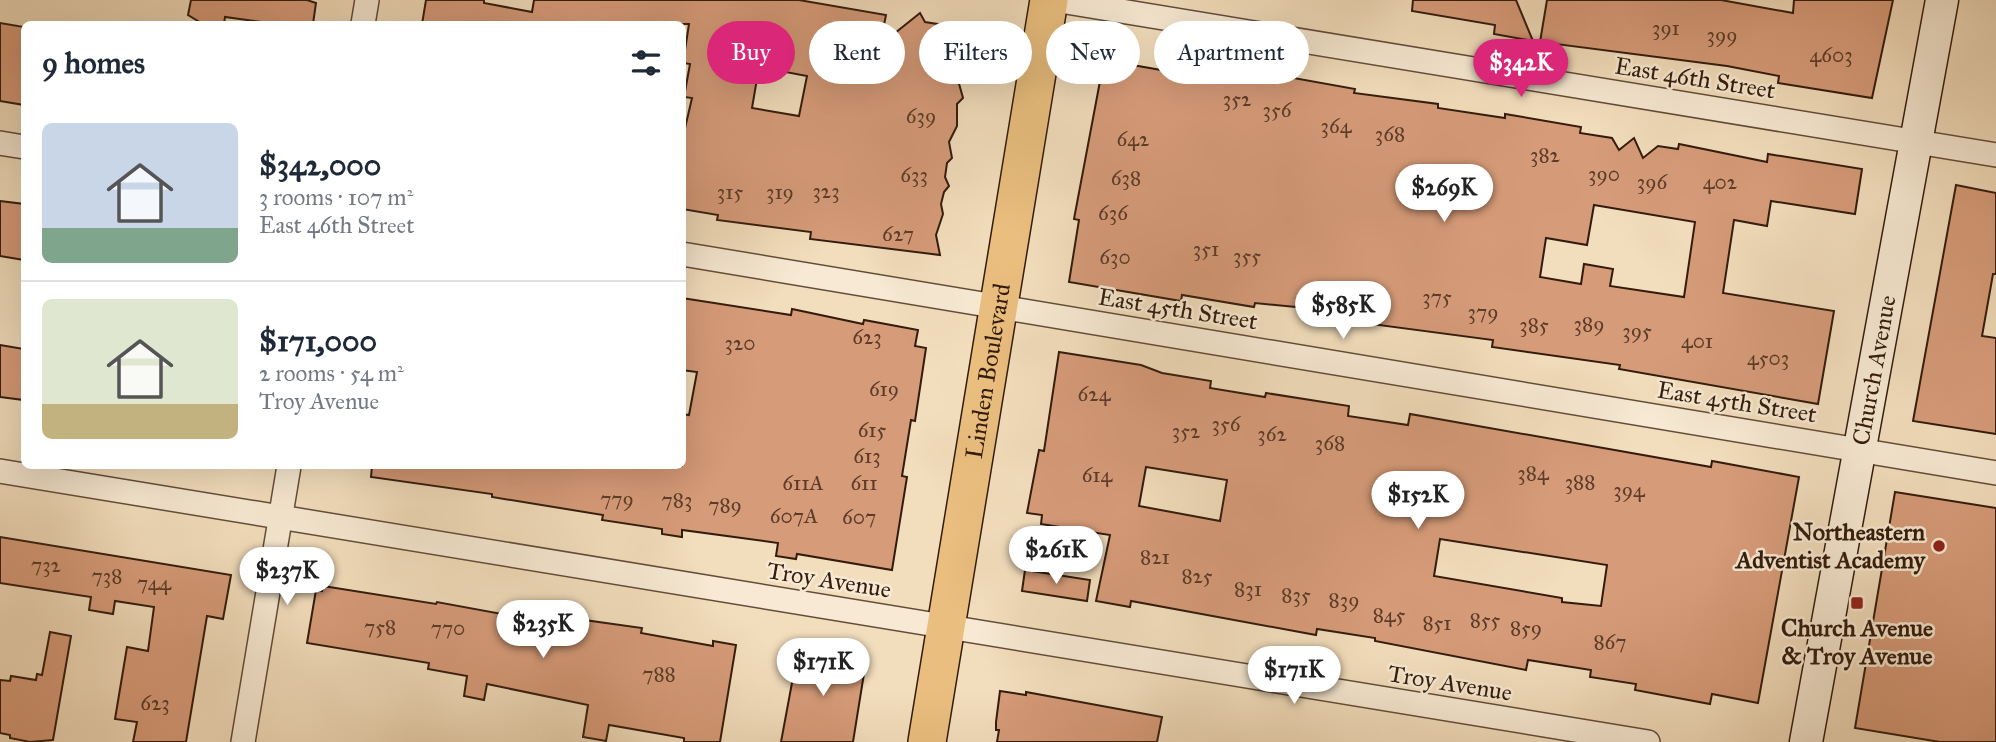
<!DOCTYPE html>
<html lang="en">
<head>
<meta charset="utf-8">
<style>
  :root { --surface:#fff; --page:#f6f6f7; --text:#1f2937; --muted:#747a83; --line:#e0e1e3; --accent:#db2777 }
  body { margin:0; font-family:"IM FELL Great Primer",serif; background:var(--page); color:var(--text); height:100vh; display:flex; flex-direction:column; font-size:26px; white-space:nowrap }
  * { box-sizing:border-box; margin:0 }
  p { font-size:23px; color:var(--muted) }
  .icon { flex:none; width:38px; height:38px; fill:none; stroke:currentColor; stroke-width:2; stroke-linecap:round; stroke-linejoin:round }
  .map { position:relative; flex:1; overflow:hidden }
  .sheet { position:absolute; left:21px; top:21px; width:665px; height:448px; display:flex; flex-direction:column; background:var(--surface); border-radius:10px; box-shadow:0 7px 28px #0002 }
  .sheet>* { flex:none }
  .banner { position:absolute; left:707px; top:21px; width:665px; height:63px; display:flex; gap:14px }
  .price { position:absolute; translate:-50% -60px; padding:0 16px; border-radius:24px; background:#fff; color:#222; font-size:23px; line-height:46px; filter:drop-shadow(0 2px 4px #0008) }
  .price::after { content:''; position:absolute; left:50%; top:42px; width:21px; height:16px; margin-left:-10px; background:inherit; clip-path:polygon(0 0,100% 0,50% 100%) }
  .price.selected { background:var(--accent); color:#fff }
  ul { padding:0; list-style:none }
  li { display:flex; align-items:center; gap:21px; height:175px; padding:0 21px }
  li+li { border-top:2px solid var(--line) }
  li span { display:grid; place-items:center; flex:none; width:196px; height:140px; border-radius:10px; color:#555 }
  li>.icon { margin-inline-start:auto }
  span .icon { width:84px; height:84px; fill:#fffc; stroke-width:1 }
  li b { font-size:30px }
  h2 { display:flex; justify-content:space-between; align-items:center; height:84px; padding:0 21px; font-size:30px }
  .tag { padding:0 24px; border-radius:32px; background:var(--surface); box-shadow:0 7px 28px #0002; font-size:24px; line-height:63px }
  .tag.selected { background:var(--accent); color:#fff }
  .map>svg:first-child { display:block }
  .building { fill:#d69b79; stroke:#331c0d; stroke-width:2; fill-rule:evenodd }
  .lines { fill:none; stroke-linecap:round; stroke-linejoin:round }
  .minor-casing { stroke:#634c39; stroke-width:26 }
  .secondary-casing { stroke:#331c0d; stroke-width:35 }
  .trunk-casing { stroke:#331c0d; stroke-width:40 }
  .minor { stroke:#f7e9d3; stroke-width:23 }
  .secondary { stroke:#f7e9d3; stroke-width:32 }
  .trunk { stroke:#e9be7e; stroke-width:37 }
  .poi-dot { fill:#8f2418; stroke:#f7e9d3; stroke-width:2.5 }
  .labels { text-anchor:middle; stroke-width:5; stroke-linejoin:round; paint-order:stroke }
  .number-label { font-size:21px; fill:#5c3c28 }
  .street-label { font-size:24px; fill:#331c0d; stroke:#f7e9d3 }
  .poi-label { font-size:24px; font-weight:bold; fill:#331c0d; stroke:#f7e9d3; text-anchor:end }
</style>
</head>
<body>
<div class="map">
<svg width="1996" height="742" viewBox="0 0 1996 742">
  <rect width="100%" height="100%" fill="#f2ddbc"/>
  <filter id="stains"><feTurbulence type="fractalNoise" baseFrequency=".00286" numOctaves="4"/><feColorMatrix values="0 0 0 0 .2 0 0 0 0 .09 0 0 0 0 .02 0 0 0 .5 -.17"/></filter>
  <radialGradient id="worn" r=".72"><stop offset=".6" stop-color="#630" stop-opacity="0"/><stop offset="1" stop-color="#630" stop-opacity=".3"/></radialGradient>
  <g class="building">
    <path d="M191,0H307L316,3L313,24H276L225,17L224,24H203L188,15Z"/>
    <path d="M426,0H484V3L532,12L534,0H799L886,15L880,45L920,13L925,22L982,31L967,45L965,60L969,69L958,80L963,98L957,104V126L949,142L952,158L947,163L945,177L949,186L944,192L941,204L943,214L936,235L940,255L810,239L811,232L717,220L718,215L682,209V141L692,98L684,97L690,64L683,63L689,24H422ZM759,67L807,76L799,116L752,108Z"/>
    <path d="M1413,0H1516L1533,41L1494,34L1495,25L1412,11Z"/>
    <path d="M1547,0H1721L1793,13L1794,0H1893L1872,98L1778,83L1779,76L1727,66L1540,42Z"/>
    <path d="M0,23L24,27V105L0,101Z"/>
    <path d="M1104,60L1224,81L1226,66L1355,89L1354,93L1438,104V108L1505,118V114L1581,127L1580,133L1612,138L1619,150L1634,138L1643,158L1658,146L1678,149L1679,144L1767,162L1768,154L1862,169L1855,214L1771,201L1767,226L1734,220L1723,293L1834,311L1818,404L1619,369L1620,365L1492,347L1493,340L1356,322L1357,318L1296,307L1255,303L1254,307L1182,295L1181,301L1069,282L1079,220L1074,219ZM1594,205L1695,222L1684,297L1610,286L1613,269L1584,264L1581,284L1540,277L1546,238L1587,245Z"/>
    <path d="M1956,185L1996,193V274H1993L1982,336L1996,338V434L1913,421Z"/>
    <path d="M0,201L24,204V260L0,256Z"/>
    <path d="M682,298L791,315L792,309L863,324L864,320L918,330L915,346L926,348L915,421L911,420L902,476L907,477L892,570L797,554L796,559L776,556L778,543L682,530V537L662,534V529L602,520L603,515L492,497V494L371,477L372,466H682V414L689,415L697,372L682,370Z"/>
    <path d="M0,345L24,349V400L0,397Z"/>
    <path d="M1059,352L1141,365L1162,373L1211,381L1210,388L1265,397L1266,393L1349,406L1348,416L1408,425L1410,414L1711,467L1712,461L1799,477L1758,703L1712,694L1710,704L1635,690L1636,684L1590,677L1591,670L1528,660L1526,670L1375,641V638L1317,629L1316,635L1131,601L1130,607L1096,601L1110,535L1041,524L1042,515L1027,513L1039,450L1044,451ZM1146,467L1227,480L1220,521L1139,506ZM1440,539L1607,565L1601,606L1562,602V598L1434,576Z"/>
    <path d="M1895,492L1996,508V742H1940L1855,728Z"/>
    <path d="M0,537L231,575L223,619L207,616L186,742H133L137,722L115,719L127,647L148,651L154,607L115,601L113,614L89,610L91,597L0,583Z"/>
    <path d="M1025,570L1090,580L1087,601L1022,591Z"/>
    <path d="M323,586L436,604L437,602L583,629L584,620L642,628L641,633L713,646V641L736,645L720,742H684V738L609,725L606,741L583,737L588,705L487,684L484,700L464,696L467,676L428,669L429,663L307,643L316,590L322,591Z"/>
    <path d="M50,632L71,636L53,740L30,742L10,738V735L0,733V680L10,681L11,676L36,680L37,674L42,675Z"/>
    <path d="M792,648L866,661L853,742H781L794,672L788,671Z"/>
    <path d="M1000,691L1026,695V692L1162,717L1157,742H997L999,730H996V722Z"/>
  </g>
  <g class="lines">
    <g class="minor-casing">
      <g id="minor">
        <path d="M1054,0L1996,155"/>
        <path d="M363,24L367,0"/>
        <path d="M0,143L24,147"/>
        <path d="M682,254L1996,473"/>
        <path d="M0,471L1648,742"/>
        <path d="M243,742L289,466"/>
      </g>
    </g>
    <g class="secondary-casing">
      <g id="secondary">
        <path id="s1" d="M1806,742L1942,0"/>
      </g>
    </g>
    <g class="trunk-casing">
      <g id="trunk">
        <path id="s2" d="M927,742L1049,0"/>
      </g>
    </g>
    <use href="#minor" class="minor"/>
    <use href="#secondary" class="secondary"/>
    <use href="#trunk" class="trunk"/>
  </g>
  <g class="poi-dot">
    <circle cx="1939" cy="546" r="7"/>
    <rect x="1850" y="596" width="14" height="14" rx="3.5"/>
  </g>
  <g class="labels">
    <g class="number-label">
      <text x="1666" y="35">391</text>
      <text x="1722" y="42">399</text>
      <text x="1831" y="62">4603</text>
      <text x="1237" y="106">352</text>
      <text x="1277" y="117">356</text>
      <text x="921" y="123">639</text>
      <text x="1336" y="133">364</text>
      <text x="1390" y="141">368</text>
      <text x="1133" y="146">642</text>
      <text x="1545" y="162">382</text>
      <text x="1604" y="181">390</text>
      <text x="914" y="182">633</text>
      <text x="1126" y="185">638</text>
      <text x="1652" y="189">396</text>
      <text x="1720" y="189">402</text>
      <text x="826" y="198">323</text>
      <text x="730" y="199">315</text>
      <text x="780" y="199">319</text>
      <text x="1113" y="220">636</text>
      <text x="898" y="241">627</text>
      <text x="1206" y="256">351</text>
      <text x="1247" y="263">355</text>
      <text x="1115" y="264">630</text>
      <text x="1437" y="304">375</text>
      <text x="1483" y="319">379</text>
      <text x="1589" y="331">389</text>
      <text x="1534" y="332">385</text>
      <text x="1637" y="338">395</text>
      <text x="867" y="344">623</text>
      <text x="1697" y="348">401</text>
      <text x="740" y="350">320</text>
      <text x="1768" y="365">4503</text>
      <text x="884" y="396">619</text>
      <text x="1094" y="401">624</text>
      <text x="1226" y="431">356</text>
      <text x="872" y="437">615</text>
      <text x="1186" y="438">352</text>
      <text x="1272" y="441">362</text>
      <text x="1330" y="450">368</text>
      <text x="867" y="463">613</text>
      <text x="1533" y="480">384</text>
      <text x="1097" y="482">614</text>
      <text x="1580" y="489">388</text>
      <text x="803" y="490">611A</text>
      <text x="864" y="490">611</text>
      <text x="1629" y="497">394</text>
      <text x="617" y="506">779</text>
      <text x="677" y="507">783</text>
      <text x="725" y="512">789</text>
      <text x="794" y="523">607A</text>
      <text x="859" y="524">607</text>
      <text x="1155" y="564">821</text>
      <text x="46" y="572">732</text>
      <text x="107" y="583">738</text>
      <text x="1197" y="583">825</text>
      <text x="154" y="590">744</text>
      <text x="1248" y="596">831</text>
      <text x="1296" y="602">835</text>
      <text x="1344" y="607">839</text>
      <text x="1389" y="622">845</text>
      <text x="1485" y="627">855</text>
      <text x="1437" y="630">851</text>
      <text x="380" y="634">758</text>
      <text x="448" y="635">770</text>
      <text x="1526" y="635">859</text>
      <text x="1610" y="649">867</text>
      <text x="659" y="681">788</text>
      <text x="155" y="710">623</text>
    </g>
    <g class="street-label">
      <text transform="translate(1695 78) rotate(9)" y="8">East 46th Street</text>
      <text transform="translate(1178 309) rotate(9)" y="8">East 45th Street</text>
      <text dy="8" stroke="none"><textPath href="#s2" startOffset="376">Linden Boulevard</textPath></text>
      <text dy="8" stroke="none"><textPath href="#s1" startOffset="378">Church Avenue</textPath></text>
      <text transform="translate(1737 402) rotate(9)" y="8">East 45th Street</text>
      <text transform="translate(829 580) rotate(9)" y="8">Troy Avenue</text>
      <text transform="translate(1450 683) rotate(9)" y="8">Troy Avenue</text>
    </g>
    <g class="poi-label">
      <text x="1925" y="540">Northeastern<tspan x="1925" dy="28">Adventist Academy</tspan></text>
      <text x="1857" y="636" text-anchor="middle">Church Avenue<tspan x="1857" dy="28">&amp; Troy Avenue</tspan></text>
    </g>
  </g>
  <rect width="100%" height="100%" filter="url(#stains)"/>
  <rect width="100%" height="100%" fill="url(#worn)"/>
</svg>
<b class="price selected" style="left:1521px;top:99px">$342K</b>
<b class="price" style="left:1444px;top:224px">$269K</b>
<b class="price" style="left:1343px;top:341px">$585K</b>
<b class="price" style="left:1418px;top:531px">$152K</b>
<b class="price" style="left:1056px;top:586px">$261K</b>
<b class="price" style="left:287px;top:607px">$237K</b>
<b class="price" style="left:543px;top:660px">$235K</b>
<b class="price" style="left:823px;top:698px">$171K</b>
<b class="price" style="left:1294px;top:706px">$171K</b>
<div class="banner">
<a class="tag selected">Buy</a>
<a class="tag">Rent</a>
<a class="tag">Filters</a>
<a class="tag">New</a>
<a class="tag">Apartment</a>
</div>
<section class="sheet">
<h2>9 homes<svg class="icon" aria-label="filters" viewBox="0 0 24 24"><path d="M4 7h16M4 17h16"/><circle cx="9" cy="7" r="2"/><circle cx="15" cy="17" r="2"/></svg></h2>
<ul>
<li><span style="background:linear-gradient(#c9d6e8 75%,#7fa58c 0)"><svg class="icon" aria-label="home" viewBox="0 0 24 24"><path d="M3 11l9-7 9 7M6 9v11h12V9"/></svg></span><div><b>$342,000</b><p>3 rooms · 107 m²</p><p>East 46th Street</p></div></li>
<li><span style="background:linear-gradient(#dfe7d0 75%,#c2b280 0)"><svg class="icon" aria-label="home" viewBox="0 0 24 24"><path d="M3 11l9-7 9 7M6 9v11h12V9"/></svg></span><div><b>$171,000</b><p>2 rooms · 54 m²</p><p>Troy Avenue</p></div></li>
</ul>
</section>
</div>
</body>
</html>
